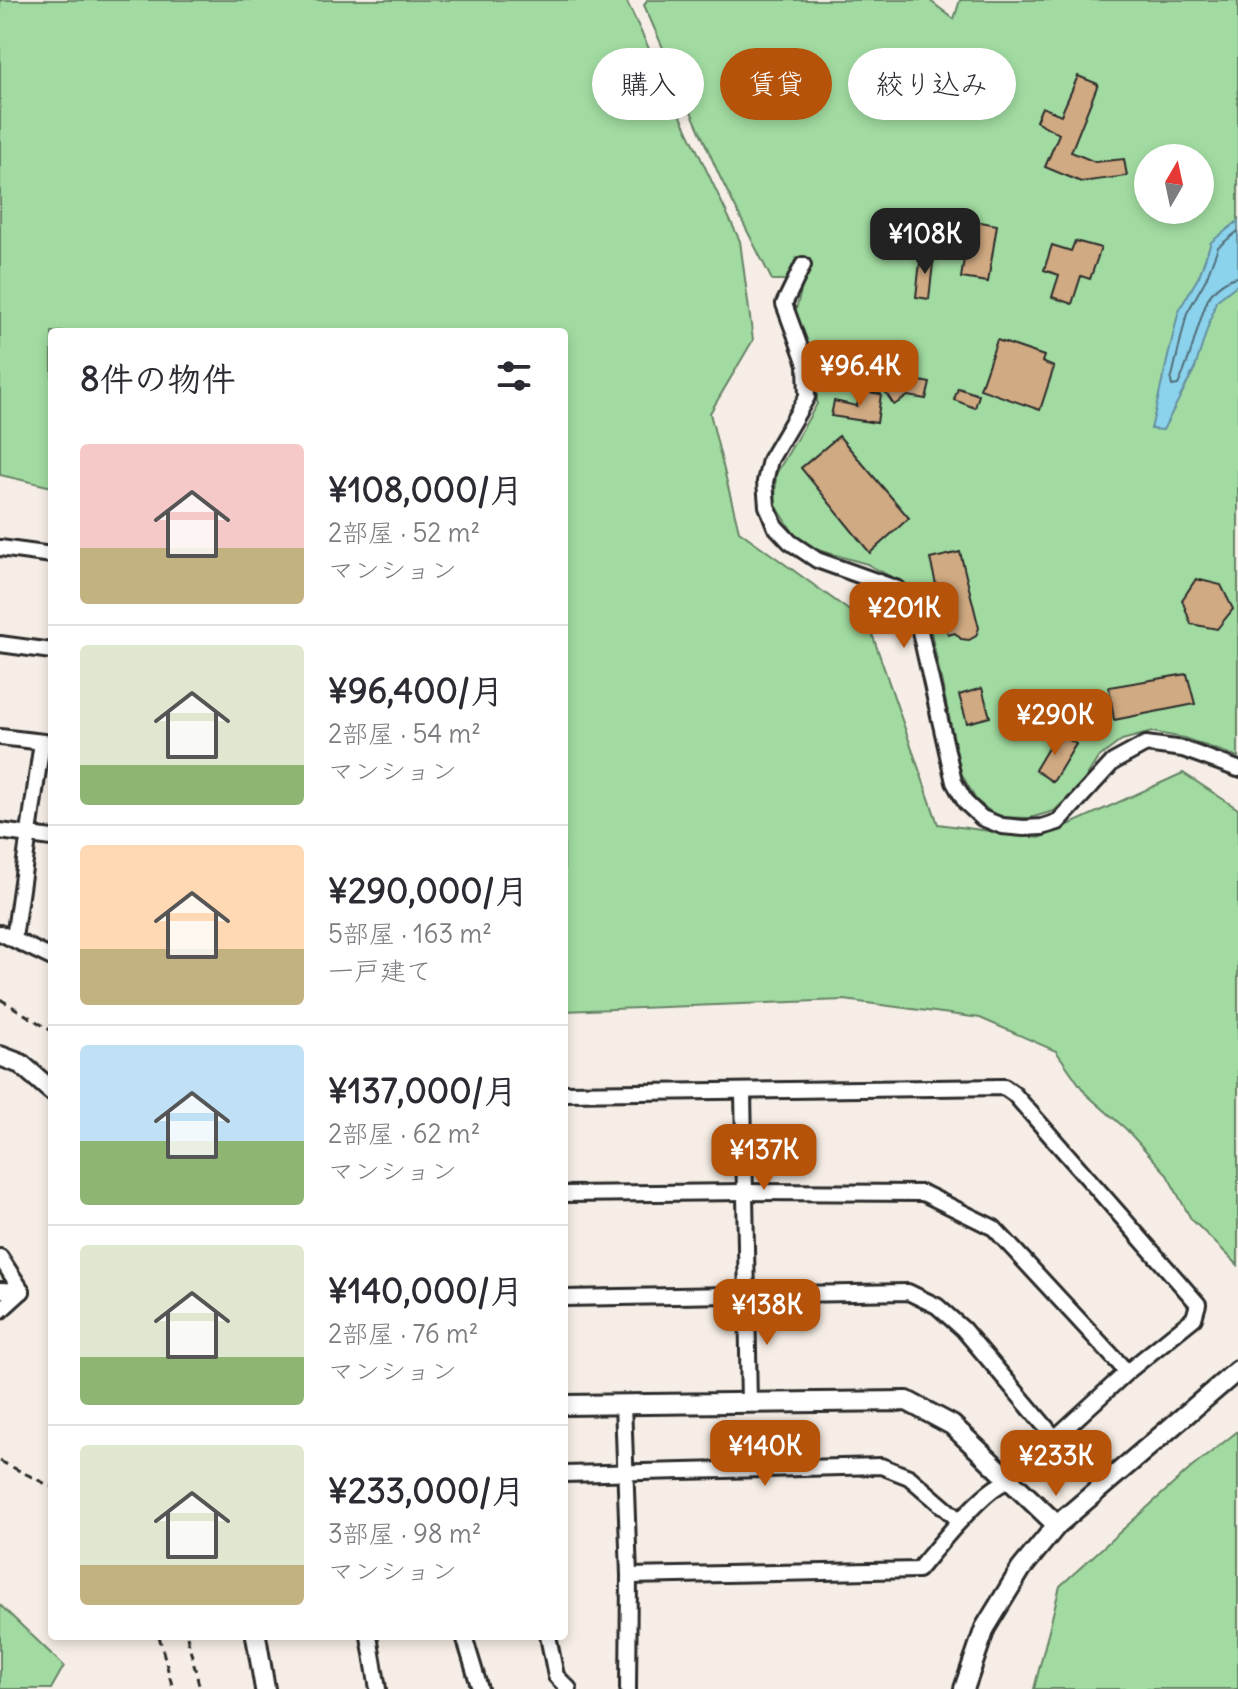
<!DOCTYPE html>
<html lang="ja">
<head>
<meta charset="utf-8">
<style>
  :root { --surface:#fff; --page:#f2f2f3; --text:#2b2b33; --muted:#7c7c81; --line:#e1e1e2; --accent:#b45309 }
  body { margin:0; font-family:Delius,"Klee One",sans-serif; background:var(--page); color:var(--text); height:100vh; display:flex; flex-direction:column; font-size:30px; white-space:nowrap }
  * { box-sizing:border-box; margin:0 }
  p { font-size:26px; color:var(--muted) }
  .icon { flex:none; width:44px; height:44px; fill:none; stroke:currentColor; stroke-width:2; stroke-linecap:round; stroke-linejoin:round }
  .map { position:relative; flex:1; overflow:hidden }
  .panel { position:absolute; left:48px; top:328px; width:520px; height:1312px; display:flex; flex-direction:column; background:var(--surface); border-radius:8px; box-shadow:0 4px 12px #0003 }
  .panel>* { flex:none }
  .banner { position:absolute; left:592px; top:48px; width:526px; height:72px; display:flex; gap:16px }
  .needle { width:52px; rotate:9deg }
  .controls { position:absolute; left:1134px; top:144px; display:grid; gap:16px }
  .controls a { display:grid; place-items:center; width:80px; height:80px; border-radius:50%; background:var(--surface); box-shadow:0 4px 12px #0003; font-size:40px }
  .price { position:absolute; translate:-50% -68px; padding:0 18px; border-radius:16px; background:var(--accent); color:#fff; font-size:26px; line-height:52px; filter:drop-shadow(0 2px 4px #0008) }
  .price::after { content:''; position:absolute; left:50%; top:48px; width:24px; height:18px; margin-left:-12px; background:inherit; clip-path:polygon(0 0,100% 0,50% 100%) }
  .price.on { background:#222; color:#fff }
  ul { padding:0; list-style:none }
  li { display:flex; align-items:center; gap:24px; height:200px; padding:0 32px }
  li+li { border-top:2px solid var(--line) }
  li span { display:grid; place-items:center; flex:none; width:224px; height:160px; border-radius:8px; color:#555 }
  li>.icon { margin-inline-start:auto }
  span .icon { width:96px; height:96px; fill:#fffc; stroke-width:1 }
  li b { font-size:34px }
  h2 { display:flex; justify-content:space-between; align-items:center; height:96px; padding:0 32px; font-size:34px }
  .tag { padding:0 28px; border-radius:36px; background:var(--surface); box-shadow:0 4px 12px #0003; font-size:28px; line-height:72px }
  .tag.on { background:var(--accent); color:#fff }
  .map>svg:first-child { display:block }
  .green { fill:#a1dba1; stroke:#668366; stroke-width:2; fill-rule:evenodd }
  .water { fill:#8bd2ec; stroke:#658f9f; stroke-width:2 }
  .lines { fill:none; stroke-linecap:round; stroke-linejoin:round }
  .shore { stroke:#516e78; stroke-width:2 }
  .building { fill:#d0aa82; stroke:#2b2b2b; stroke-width:2 }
  .minor-casing { stroke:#2b2b2b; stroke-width:20 }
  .tertiary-casing { stroke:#2b2b2b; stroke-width:24 }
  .path { stroke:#2b2b2b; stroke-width:3; stroke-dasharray:8 6; stroke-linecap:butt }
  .minor { stroke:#fff; stroke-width:14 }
  .tertiary { stroke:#fff; stroke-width:18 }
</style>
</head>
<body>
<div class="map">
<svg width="1238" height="1689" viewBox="0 0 1238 1689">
  <rect width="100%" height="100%" fill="#f6eee6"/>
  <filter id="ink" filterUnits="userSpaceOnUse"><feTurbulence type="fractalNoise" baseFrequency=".0125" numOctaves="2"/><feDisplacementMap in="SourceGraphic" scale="16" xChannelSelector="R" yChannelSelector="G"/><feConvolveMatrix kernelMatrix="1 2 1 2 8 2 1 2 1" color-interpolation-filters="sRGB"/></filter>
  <g filter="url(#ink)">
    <g class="green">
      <path d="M0,0H626L740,241L753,340L710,413L739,531L869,625L938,824L1040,838L1183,773L1238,809V1265L1191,1219L1166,1173L1126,1129L1086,1094L1056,1051L980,1018L844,1000L564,1011V332H52V487L0,475Z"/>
      <path d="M647,0H929L954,19L960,0H1238V757L1184,738L1152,732L1122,740L1098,758L1081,785L1054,811L1030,818L997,817L976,800L961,773L928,618L908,586L867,564L818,550L798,540L775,504L776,474L817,404V364L795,313L804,280H772L720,177L644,5ZM1148,158H1200V210H1148Z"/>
      <path d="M1238,1431V1689H1034L1060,1586L1191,1468Z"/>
      <path d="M0,1605L64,1666L51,1689H0Z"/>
    </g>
    <path class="water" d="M1238,221V284L1216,301L1195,368L1163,430L1151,429L1179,310L1199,276L1211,242Z"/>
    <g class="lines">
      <path class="shore" d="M1238,231L1218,247L1206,279L1187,313L1171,381L1172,386L1178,385C1192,357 1196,327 1208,299C1213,289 1227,278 1238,277"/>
    </g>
    <g class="building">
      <path d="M1078,76L1098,84L1071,152L1095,162L1124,159L1127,176L1081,182L1045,167L1059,134L1036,121L1042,107L1061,115Z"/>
      <path d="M970,220L997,225L988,282L961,278Z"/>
      <path d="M1075,241L1101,248L1090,279L1081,276L1072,304L1052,297L1059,275L1044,270L1052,245L1071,251Z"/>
      <path d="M921,253L934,254L929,299L916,297Z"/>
      <path d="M997,340L1044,356L1042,362L1054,367L1040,410L980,389Z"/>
      <path d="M905,378L930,383L926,399L908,396L894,405L886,393Z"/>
      <path d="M958,388L979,395L975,408L954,400Z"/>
      <path d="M860,391L881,394L877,423L831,416L834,401L857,406Z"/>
      <path d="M839,436L909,518L870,553L801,468Z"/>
      <path d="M960,552L979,628L976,636L969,640L961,639L955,633L948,635L930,559Z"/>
      <path d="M1196,579L1221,585L1233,609L1217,629L1191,624L1182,600Z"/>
      <path d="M1187,674L1195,704L1114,720L1109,687Z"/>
      <path d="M982,688L990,717L967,723L959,695Z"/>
      <circle cx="1015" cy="727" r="10"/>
      <path d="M1057,733L1076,744L1053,782L1035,770Z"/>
    </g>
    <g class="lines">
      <g class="minor-casing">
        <g id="minor">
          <path d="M803,265L784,304L806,364L807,397L770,460L765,482L767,506L775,526L790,542L817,560L898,589L917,618L954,782L966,803L982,818L1002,826L1024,828L1042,827L1058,822L1113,762L1146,744L1183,749L1238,769"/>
          <path d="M0,548L52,555"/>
          <path d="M0,644L52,651"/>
          <path d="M0,737L52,743"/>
          <path d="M0,831L52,838"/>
          <path d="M0,933L52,958"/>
          <path d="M14,938L42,742"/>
          <path d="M743,1092L749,1402"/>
          <path d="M564,1093L1004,1087L1014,1094L1198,1304L1194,1318L1127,1372L1055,1438L963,1329L937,1306L908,1292L564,1298"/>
          <path d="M564,1194L745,1192L923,1193L994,1228L1127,1372"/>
          <path d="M0,1257L22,1291"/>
          <path d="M0,1290L22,1291"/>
          <path d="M0,1311L22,1291"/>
          <path d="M623,1403L629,1576L628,1689"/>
          <path d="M564,1474L881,1466L909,1477L960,1521"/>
          <path d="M629,1576L918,1570C935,1550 987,1483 1010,1481"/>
          <path d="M369,1636L378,1689"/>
          <path d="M464,1636L480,1689"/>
          <path d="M548,1636L556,1676L569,1689"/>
        </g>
      </g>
      <g class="tertiary-casing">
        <g id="tertiary">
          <path d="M0,1056L21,1064L52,1091"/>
          <path d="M564,1405L907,1401L952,1425L1057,1525"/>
          <path d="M256,1636L265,1689"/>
          <path d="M964,1689L985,1628L1021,1569L1057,1525L1238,1370"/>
        </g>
      </g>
      <g class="path">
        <path d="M0,999L52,1031"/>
        <path d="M0,1461L52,1487"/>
        <path d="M1023,1468L1043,1449"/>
        <path d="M159,1636L173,1689"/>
        <path d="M187,1636L200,1689"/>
      </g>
      <use href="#minor" class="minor"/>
      <use href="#tertiary" class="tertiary"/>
    </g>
  </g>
</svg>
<div class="controls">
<a><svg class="needle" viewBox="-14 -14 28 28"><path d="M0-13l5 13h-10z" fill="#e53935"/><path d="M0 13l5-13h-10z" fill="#7c7c81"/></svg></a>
</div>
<b class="price on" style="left:925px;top:276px">¥108K</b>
<b class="price" style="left:860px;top:408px">¥96.4K</b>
<b class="price" style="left:904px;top:650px">¥201K</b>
<b class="price" style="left:1055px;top:757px">¥290K</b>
<b class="price" style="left:764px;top:1192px">¥137K</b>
<b class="price" style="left:767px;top:1347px">¥138K</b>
<b class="price" style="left:765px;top:1488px">¥140K</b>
<b class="price" style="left:1056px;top:1498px">¥233K</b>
<div class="banner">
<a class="tag">購入</a>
<a class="tag on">賃貸</a>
<a class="tag">絞り込み</a>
</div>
<section class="panel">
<h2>8件の物件<svg class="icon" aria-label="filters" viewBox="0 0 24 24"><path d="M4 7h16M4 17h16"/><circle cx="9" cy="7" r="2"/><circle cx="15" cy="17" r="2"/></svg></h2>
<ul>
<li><span style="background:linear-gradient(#f6c9c9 65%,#c2b280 0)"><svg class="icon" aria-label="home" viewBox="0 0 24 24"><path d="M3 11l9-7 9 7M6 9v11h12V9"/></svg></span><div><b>¥108,000/月</b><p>2部屋 · 52 m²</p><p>マンション</p></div></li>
<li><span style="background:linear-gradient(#dfe7d0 75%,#8fb573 0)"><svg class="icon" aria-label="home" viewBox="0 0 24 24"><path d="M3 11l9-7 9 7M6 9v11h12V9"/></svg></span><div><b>¥96,400/月</b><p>2部屋 · 54 m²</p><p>マンション</p></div></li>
<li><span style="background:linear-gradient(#ffd9b3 65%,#c2b280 0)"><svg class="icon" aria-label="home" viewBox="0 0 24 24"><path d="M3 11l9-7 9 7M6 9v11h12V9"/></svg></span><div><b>¥290,000/月</b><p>5部屋 · 163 m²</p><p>一戸建て</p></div></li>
<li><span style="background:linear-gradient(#bfe0f5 60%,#8fb573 0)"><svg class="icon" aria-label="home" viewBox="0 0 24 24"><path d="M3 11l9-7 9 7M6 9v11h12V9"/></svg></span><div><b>¥137,000/月</b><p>2部屋 · 62 m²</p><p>マンション</p></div></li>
<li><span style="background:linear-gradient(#dfe7d0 70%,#8fb573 0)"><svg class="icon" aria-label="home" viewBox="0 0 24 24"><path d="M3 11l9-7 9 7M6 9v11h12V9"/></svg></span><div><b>¥140,000/月</b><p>2部屋 · 76 m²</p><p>マンション</p></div></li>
<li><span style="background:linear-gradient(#dfe7d0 75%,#c2b280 0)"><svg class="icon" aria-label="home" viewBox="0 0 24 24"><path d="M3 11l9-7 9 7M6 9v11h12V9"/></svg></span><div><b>¥233,000/月</b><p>3部屋 · 98 m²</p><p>マンション</p></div></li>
</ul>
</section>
</div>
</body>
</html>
